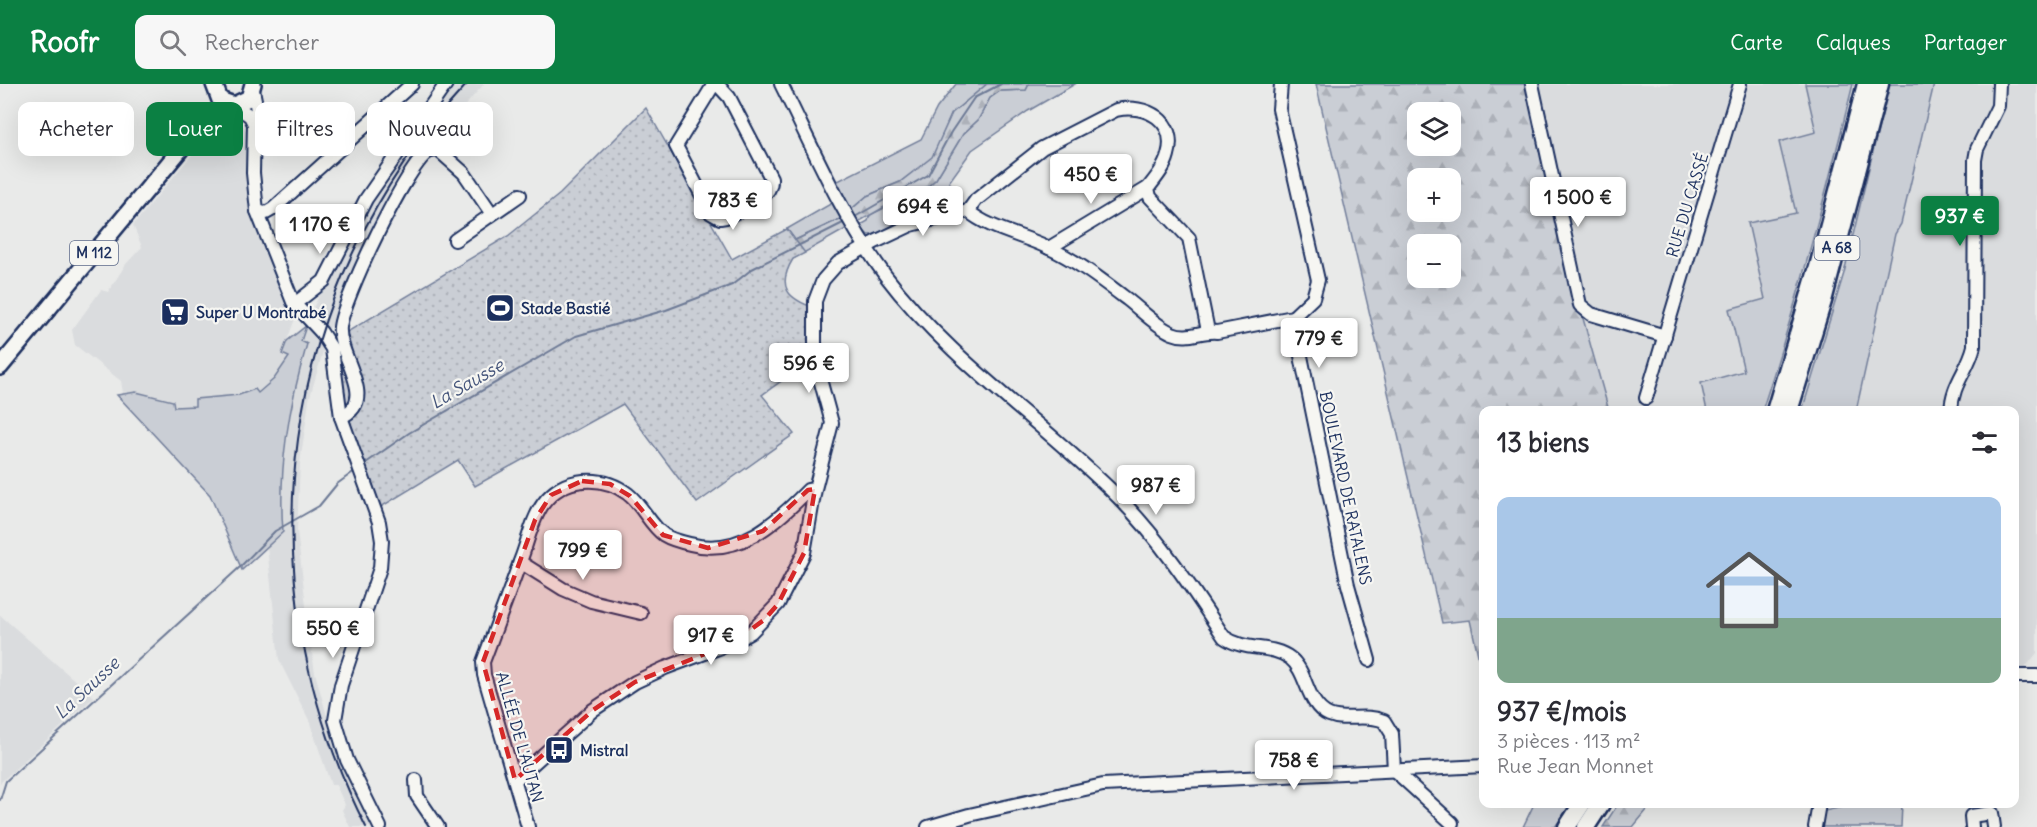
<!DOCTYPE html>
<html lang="fr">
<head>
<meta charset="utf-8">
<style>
  :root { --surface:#fff; --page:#f7f7f7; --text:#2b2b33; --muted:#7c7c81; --accent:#0b8043 }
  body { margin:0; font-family:Delius,sans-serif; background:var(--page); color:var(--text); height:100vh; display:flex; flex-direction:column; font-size:22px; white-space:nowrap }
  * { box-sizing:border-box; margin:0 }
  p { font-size:20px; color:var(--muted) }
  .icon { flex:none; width:33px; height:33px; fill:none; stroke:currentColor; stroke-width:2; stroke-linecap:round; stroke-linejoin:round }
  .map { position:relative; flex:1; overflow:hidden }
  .side { position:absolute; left:1479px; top:322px; width:540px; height:402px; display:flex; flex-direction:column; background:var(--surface); border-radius:12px; box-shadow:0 6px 24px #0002 }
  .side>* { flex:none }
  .guide { position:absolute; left:18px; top:18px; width:570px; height:54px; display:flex; gap:12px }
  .controls { position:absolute; left:1407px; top:18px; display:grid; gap:12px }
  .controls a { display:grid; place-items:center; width:54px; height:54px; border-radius:12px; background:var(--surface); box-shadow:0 6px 24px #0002; font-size:30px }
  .price { position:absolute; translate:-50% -51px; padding:0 14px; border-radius:6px; background:#fff; color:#222; font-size:20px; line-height:39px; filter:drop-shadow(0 2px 3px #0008) }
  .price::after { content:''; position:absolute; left:50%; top:36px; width:18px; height:14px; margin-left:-9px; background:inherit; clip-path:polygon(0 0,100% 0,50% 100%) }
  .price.active { background:var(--accent); color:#fff }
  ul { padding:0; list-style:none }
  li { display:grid; align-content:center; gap:12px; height:318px; padding:0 18px }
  li span { display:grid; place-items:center; height:186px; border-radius:12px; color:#555 }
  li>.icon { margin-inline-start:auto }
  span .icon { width:108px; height:108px; fill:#fffc; stroke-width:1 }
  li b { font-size:26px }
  h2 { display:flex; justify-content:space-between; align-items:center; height:72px; padding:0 18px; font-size:26px }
  .tag { padding:0 21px; border-radius:12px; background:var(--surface); box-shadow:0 6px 24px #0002; font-size:21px; line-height:54px }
  .tag.active { background:var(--accent); color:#fff }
  header { display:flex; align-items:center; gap:36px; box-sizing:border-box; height:84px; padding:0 30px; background:var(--accent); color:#fff }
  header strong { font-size:28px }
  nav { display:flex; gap:33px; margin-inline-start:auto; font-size:21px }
  .search { width:420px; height:54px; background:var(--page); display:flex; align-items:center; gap:15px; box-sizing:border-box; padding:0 21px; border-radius:12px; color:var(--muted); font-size:22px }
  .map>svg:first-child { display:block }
  .built { fill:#dadcde }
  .grass { fill:#caced5; stroke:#727e9a; stroke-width:1.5 }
  .forest { fill:url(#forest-firs); stroke:#727e9a; stroke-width:1.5; fill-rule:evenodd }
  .park { fill:url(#park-dots); stroke:#727e9a; stroke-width:1.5 }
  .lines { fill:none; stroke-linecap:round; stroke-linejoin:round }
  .stream { stroke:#6c7995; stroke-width:2 }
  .minor-casing { stroke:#1b2f5e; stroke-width:16 }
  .major-casing { stroke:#1b2f5e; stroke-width:20 }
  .highway-casing { stroke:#1b2f5e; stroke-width:21 }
  .minor { stroke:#f6f6f2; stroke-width:12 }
  .major { stroke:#f6f6f2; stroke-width:15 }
  .highway { stroke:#f6f6f2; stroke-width:16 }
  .rail { stroke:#1b2f5e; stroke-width:2 }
  .marked { fill:#d62828; fill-opacity:0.2; stroke:#d62828; stroke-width:4.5; stroke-dasharray:12 8; stroke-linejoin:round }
  .labels { text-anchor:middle; stroke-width:4.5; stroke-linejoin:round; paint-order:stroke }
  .shield { fill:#f6f6f2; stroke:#5d6b8a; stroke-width:1.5 }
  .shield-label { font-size:15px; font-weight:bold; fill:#1b2f5e }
  .street-label { font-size:16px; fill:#1b2f5e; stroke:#f6f6f2 }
  .poi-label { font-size:16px; font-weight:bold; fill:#1b2f5e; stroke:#f6f6f2; text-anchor:start }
  .water-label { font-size:18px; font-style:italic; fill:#44547a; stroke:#f6f6f2 }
</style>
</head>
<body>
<header>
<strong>Roofr</strong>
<div class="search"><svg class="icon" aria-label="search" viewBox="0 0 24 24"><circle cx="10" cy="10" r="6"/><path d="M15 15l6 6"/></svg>Rechercher</div>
<nav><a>Carte</a><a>Calques</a><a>Partager</a></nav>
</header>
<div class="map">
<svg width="2037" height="743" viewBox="0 0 2037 743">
  <defs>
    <pattern id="forest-firs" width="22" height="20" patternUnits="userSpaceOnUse" patternTransform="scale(1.5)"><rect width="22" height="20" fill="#caced5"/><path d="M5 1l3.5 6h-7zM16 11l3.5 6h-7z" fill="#adb1b9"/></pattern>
    <pattern id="park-dots" width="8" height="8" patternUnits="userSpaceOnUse" patternTransform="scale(1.5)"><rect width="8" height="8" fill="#caced5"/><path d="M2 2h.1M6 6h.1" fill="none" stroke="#adb1b9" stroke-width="1.8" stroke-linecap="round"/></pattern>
  </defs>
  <rect width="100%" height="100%" fill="#e9eae9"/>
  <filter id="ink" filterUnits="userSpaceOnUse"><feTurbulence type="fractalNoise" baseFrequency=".0167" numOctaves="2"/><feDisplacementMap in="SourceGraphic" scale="12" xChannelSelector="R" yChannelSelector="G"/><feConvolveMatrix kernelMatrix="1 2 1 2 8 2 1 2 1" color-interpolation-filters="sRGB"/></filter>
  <g filter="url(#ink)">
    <g class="built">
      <path d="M454,0H484L424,68L354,191L349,195L335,238L328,246L312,226L355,140L436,20Z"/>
      <path d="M1533,0H1805L1816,49L1779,59L1796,130L1748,139L1765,215L1744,287L1701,299L1707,327H1609L1577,213Z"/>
      <path d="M1934,0H2037V569L2024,585L2014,582V327H1856L1895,150L1901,140Z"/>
      <path d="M230,33L241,38L248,49V120L295,227L296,232L282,270L289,273L274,295L258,309L254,305L239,311L195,315V322L174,323L173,317L167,315L136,308L123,309L121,297L75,261L72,246L101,206L108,208L126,180L142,163L133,141L222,35Z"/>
      <path d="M306,242L324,264L309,316L300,379L297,447L309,547L315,589L330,643L360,720L374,743H350L342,726L345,721L336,701H331L309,636L279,576L267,463L283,448L280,402L295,301L307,260L301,258Z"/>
      <path d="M0,531L94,613L0,699Z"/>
    </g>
    <g class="grass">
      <path d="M956,0H987L952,29L933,73L900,98L867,112L840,135L795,156L787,145L834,118L826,103L921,55L937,24Z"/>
      <path d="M1029,0H1075L1028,27L972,66L949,98L960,113L958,118L954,116L943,120L945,125L911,136L907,133C893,139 882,151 868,151L859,142L868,137L870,131L927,103L936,95L963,50L978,36L990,14L1000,7L1026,6Z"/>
      <path d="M1805,0H1853C1826,110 1797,219 1762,327H1707L1701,299L1744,287L1729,225L1765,215L1748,139L1796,129L1779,58L1816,48Z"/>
      <path d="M1889,0H1934L1901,140L1895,150L1856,327H1802L1844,189Z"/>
      <path d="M306,242L301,257L307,260C289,322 278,383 283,448L242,486L210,411L117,311L136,308L173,317L174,323L195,322V315L239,311L255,305L258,309L274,295L289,273L282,270L287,257Z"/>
      <path d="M1534,720H1571L1555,743H1523Z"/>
      <path d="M1857,720H1902L1901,743H1822L1824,727Z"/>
    </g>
    <g class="forest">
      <path d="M987,0H1029L1026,6L1000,7L990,14L978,36L963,50L936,95L927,103L888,121L793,175L768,169L840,135L867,112L900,98L932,73L952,29Z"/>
      <path d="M1316,0H1533L1577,213L1609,327H1484L1483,593L1470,536L1442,539ZM1418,28H1450V62H1418ZM1418,94H1450V128H1418ZM1418,160H1450V194H1418Z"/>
      <path d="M1618,720H1652L1633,743H1603Z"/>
    </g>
    <path class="park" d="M646,24L732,175L787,145L805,169L793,175C776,203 788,215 815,224L816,272L762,311L794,350L697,419L623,320L475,402L458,376L376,426L357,379L330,262L337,254L508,152L560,110Z"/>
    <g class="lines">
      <g class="stream">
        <path d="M853,134L928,91L951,48L974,14L1001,0"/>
        <path d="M363,381L409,349L576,252L666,226L732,201L752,185L845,138"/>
        <path d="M0,716L6,697L240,483L275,447L319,422L337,400L356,386"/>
      </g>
      <g class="minor-casing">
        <g id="minor">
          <path d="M714,0L676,62L711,129L720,134L726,133C742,125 773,115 771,94L729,13L717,0"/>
          <path d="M781,0C813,64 842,133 885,191C950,277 1042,337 1118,413C1159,454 1192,504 1224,553C1245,568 1272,560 1290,574C1308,588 1306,621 1329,631C1346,638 1366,629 1384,637L1392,650L1394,686L1452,739"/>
          <path d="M1281,0L1279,25L1318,196L1313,214L1293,233L1348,501L1369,576"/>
          <path d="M1532,0L1580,221L1591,230L1665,252"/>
          <path d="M253,6L261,45"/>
          <path d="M234,21L250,32L254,40L253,89L257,127L293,218L321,248L332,265L341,333L379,438L382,457L380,484L341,601L335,636L347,676L380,743"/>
          <path d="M257,127L266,129L273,125L412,0"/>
          <path d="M968,127L976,116L1042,64L1116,26C1146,19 1178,37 1168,71C1165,83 1156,94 1148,104L1150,113L1189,154L1208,247"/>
          <path d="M968,127C989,145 1022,151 1047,163C1076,176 1103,197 1128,216C1142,227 1156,242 1172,249C1189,256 1201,246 1217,248L1293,233"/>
          <path d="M455,156L520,111"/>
          <path d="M1049,164L1148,104"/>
          <path d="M301,215L324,197L366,115L446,0"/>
          <path d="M1646,314L1740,0"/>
          <path d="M1951,327C1952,299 1968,287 1974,262L1975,76L1977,65L1998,22L1999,0"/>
          <path d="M341,333C380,316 337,272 340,243C343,215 406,83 428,68C430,67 436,66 437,65L464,89L492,130"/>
          <path d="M520,478L563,505L591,517L641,529"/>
          <path d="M2014,592H2037"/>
          <path d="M416,696L417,712L438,743"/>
          <path d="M515,696L593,626L635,598L665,584L732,559L751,548L778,520L804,469L815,405L832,339L820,295L815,259V217L823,196L838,179L875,158L911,141L968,127"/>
          <path d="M528,743L484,591L483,578C496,543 509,509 521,475C528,457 532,435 543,420C563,392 602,390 628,410C642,421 650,441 664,451C672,456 681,458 690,460C739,473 776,439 808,406L815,405"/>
          <path d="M928,743L969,731L1103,701L1484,682"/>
          <path d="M1815,743L1819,720"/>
          <path d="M1972,743L1971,732L1992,729L1994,743"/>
        </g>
      </g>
      <g class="major-casing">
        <g id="major">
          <path d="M214,0L220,16L234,21L249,14L253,0"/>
          <path d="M0,283L189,55L215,30L231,21"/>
        </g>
      </g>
      <g class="highway-casing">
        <g id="highway">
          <path d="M1775,327L1818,183L1866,0"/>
          <path d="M1789,327L1823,217L1880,0"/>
          <path d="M1567,743L1582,720"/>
          <path d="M1586,743L1601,720"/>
        </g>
      </g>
      <use href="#minor" class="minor"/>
      <use href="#major" class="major"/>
      <use href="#highway" class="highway"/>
      <path class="rail" d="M366,743C240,495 277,205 467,0"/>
    </g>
  </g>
  <path class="marked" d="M582,397L610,400L630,412L663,451L708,464L763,447L808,406L815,405L804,469L778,520L764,536L732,559L635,598L593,626L515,696L483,578L535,436L551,411Z"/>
  <defs>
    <g id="stadium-square" transform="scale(1.5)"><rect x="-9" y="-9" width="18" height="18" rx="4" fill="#1b2f5e" stroke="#f6f6f2"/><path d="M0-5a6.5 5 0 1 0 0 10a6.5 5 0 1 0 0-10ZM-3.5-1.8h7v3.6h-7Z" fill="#fff"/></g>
    <g id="supermarket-square" transform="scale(1.5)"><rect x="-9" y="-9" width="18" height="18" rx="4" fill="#1b2f5e" stroke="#f6f6f2"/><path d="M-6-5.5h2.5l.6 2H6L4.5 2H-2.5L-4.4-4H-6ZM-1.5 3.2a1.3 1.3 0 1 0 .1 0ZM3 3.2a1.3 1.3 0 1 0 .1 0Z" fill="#fff"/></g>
    <g id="bus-square" transform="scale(1.5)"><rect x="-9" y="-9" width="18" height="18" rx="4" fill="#1b2f5e" stroke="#f6f6f2"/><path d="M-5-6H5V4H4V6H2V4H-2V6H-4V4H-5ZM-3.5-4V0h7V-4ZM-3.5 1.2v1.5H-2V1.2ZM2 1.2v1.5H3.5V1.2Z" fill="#fff"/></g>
  </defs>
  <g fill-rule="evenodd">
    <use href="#stadium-square" x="500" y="224"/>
    <use href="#supermarket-square" x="175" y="228"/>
    <use href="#bus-square" x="559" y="666"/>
  </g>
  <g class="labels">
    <g class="shield">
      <rect x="1814.5" y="152" width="45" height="24" rx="4.5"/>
      <rect x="70" y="157" width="48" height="24" rx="4.5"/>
    </g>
    <g class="shield-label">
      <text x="1837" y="169">A 68</text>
      <text x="94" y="174">M 112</text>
    </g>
    <g class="street-label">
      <text transform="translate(1687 121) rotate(-73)" y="6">RUE DU CASSÉ</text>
      <text transform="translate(1346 404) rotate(78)" y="6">BOULEVARD DE RATALENS</text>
      <text transform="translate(520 653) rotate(74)" y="6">ALLÉE DE L'AUTAN</text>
    </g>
    <g class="poi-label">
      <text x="521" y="230">Stade Bastié</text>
      <text x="196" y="234">Super U Montrabé</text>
      <text x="580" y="672">Mistral</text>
    </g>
    <g class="water-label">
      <text transform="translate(467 300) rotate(-30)" y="6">La Sausse</text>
      <text transform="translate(87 604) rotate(-43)" y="6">La Sausse</text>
    </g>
  </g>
</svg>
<div class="controls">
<a><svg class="icon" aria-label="layers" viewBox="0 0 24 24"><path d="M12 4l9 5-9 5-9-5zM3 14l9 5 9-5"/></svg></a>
<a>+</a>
<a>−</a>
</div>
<b class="price" style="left:1091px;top:121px">450 €</b>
<b class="price" style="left:1578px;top:144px">1 500 €</b>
<b class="price" style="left:733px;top:147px">783 €</b>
<b class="price" style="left:923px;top:153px">694 €</b>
<b class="price active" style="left:1960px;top:163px">937 €</b>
<b class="price" style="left:320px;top:171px">1 170 €</b>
<b class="price" style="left:1319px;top:285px">779 €</b>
<b class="price" style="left:809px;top:310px">596 €</b>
<b class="price" style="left:1156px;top:432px">987 €</b>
<b class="price" style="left:583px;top:497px">799 €</b>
<b class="price" style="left:333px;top:575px">550 €</b>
<b class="price" style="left:711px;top:582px">917 €</b>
<b class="price" style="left:1294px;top:707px">758 €</b>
<div class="guide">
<a class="tag">Acheter</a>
<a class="tag active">Louer</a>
<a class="tag">Filtres</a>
<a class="tag">Nouveau</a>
</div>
<section class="side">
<h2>13 biens<svg class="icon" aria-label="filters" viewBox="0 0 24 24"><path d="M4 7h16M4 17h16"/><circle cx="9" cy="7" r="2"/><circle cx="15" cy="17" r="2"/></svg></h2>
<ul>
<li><span style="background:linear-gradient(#a9c7e8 65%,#7fa58c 0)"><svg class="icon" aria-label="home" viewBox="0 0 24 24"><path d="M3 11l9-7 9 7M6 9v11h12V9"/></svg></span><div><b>937 €/mois</b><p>3 pièces · 113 m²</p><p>Rue Jean Monnet</p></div></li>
</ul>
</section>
</div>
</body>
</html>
